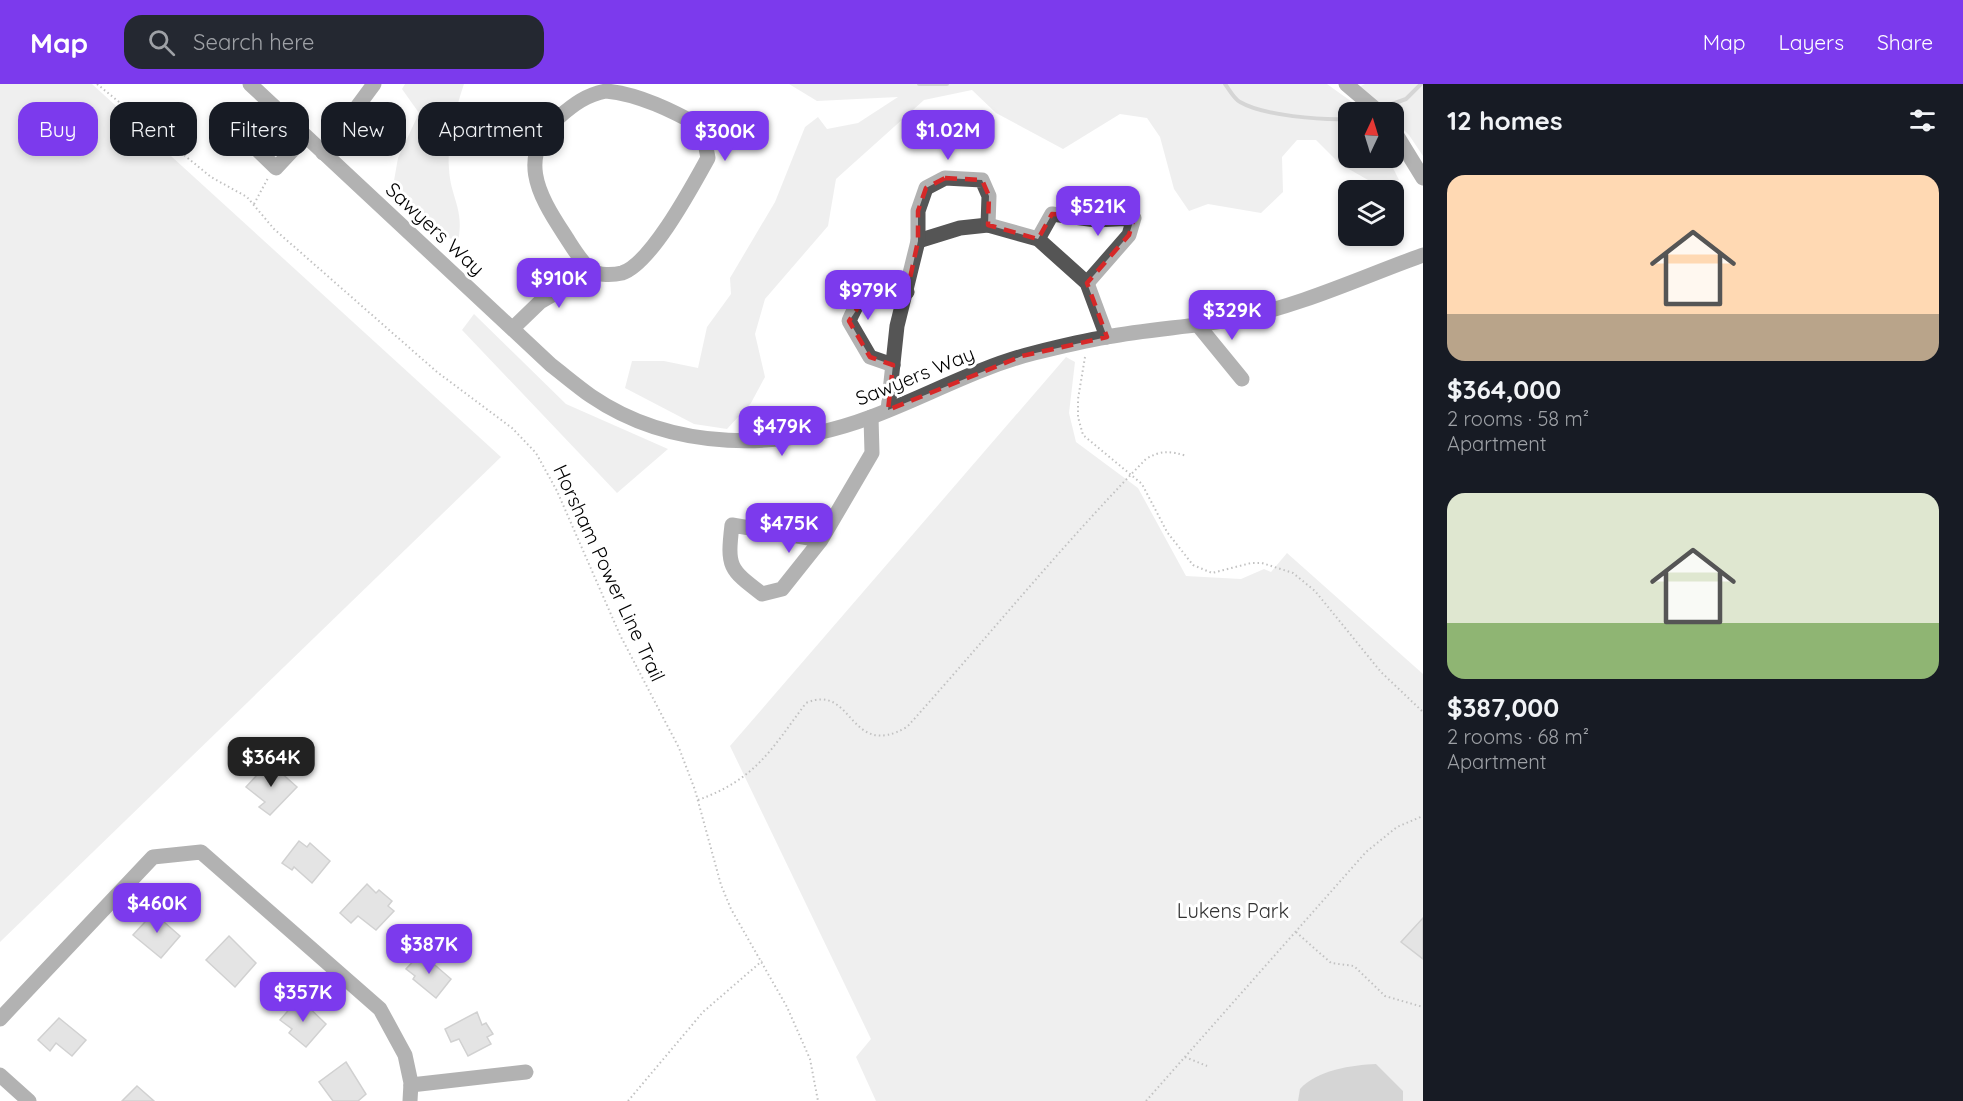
<!DOCTYPE html>
<html lang="en">
<head>
<meta charset="utf-8">
<style>
  :root { --surface:#171b24; --page:#242831; --text:#f1f3f6; --muted:#9ea1a6; --accent:#7c3aed }
  body { margin:0; font-family:Quicksand,sans-serif; background:var(--page); color:var(--text); height:100vh; display:flex; flex-direction:column; font-size:22px; white-space:nowrap }
  * { box-sizing:border-box; margin:0 }
  p { font-size:20px; color:var(--muted) }
  .icon { flex:none; width:33px; height:33px; fill:none; stroke:currentColor; stroke-width:2; stroke-linecap:round; stroke-linejoin:round }
  .map { position:relative; flex:1; overflow:hidden }
  .sheet { display:flex; flex-direction:column; background:var(--surface); width:540px }
  .sheet>* { flex:none }
  .banner { position:absolute; left:18px; top:18px; width:570px; height:54px; display:flex; gap:12px }
  .needle { width:39px; rotate:4deg }
  .buttons { position:absolute; left:1338px; top:18px; display:grid; gap:12px }
  .buttons a { display:grid; place-items:center; width:66px; height:66px; border-radius:12px; background:var(--surface); box-shadow:0 3px 9px #0003; font-size:30px }
  .price { position:absolute; translate:-50% -51px; padding:0 14px; border-radius:12px; background:var(--accent); color:#fff; font-size:20px; line-height:39px; filter:drop-shadow(0 2px 3px #0008) }
  .price::after { content:''; position:absolute; left:50%; top:36px; width:18px; height:14px; margin-left:-9px; background:inherit; clip-path:polygon(0 0,100% 0,50% 100%) }
  .price.current { background:#222; color:#fff }
  ul { padding:0; list-style:none }
  li { display:grid; align-content:center; gap:12px; height:318px; padding:0 24px }
  li span { display:grid; place-items:center; height:186px; border-radius:18px; color:#555 }
  li>.icon { margin-inline-start:auto }
  span .icon { width:108px; height:108px; fill:#fffc; stroke-width:1 }
  li b { font-size:26px }
  h2 { display:flex; justify-content:space-between; align-items:center; height:72px; padding:0 24px; font-size:26px }
  .chip { padding:0 21px; border-radius:18px; background:var(--surface); box-shadow:0 3px 9px #0003; font-size:21px; line-height:54px }
  .chip.current { background:var(--accent); color:#fff }
  header { display:flex; align-items:center; gap:36px; box-sizing:border-box; height:84px; padding:0 30px; background:var(--accent); color:#fff }
  header strong { font-size:28px }
  nav { display:flex; gap:33px; margin-inline-start:auto; font-size:21px }
  .search { width:420px; height:54px; background:var(--page); display:flex; align-items:center; gap:15px; box-sizing:border-box; padding:0 21px; border-radius:18px; color:var(--muted); font-size:22px }
  main { display:flex; flex:1; min-height:0 }
  .map>svg:first-child { display:block }
  .green { fill:#dcdcdc }
  .water { fill:#a3a3a3 }
  .lines { fill:none; stroke-linecap:round; stroke-linejoin:round }
  .stream { stroke:#a3a3a3; stroke-width:4 }
  .building { fill:#c4c4c4; stroke:#999; stroke-width:1.5 }
  .path { stroke:#777; stroke-width:2; stroke-dasharray:1.5 3; stroke-linecap:butt }
  .minor { stroke:#555; stroke-width:15 }
  .marked { fill:none; stroke:#d62828; stroke-width:4.5; stroke-dasharray:12 8; stroke-linejoin:round }
  .labels { text-anchor:middle; stroke-width:6; stroke-linejoin:round; paint-order:stroke }
  .street-label { font-size:20px; fill:#000; stroke:#fff }
  .park-label { font-size:20px; fill:#333; stroke:#fff }
</style>
</head>
<body>
<header>
<strong>Map</strong>
<div class="search"><svg class="icon" aria-label="search" viewBox="0 0 24 24"><circle cx="10" cy="10" r="6"/><path d="M15 15l6 6"/></svg>Search here</div>
<nav><a>Map</a><a>Layers</a><a>Share</a></nav>
</header>
<main>
<div class="map">
<svg width="1423" height="1017" viewBox="0 0 1423 1017">
  <rect width="100%" height="100%" fill="#fff"/>
  <g class="green">
    <path d="M0,0H92L501,373L0,858Z"/>
    <path d="M405,0H464C456,23 447,59 449,84C450,113 465,125 458,158L436,148L392,108L398,74L419,29L402,5Z"/>
    <path d="M789,0H1327L1366,28H1348V74H1388L1399,96L1382,104L1340,80L1316,56H1297L1282,73L1283,108L1261,129L1208,120L1189,127L1174,105L1160,53L1147,34L1120,30L1063,65L996,29L972,6L924,16L836,95L828,142L765,215L755,250L765,293L751,319L727,345L694,340L625,304L632,277H664L698,284L707,243L731,210L730,194L775,118L805,43L818,33L827,45L858,39L898,13L817,17Z"/>
    <path d="M1365,0H1423V72L1409,51L1394,36V28H1386L1359,3Z"/>
    <path d="M474,230L566,320L668,365L617,409L462,246Z"/>
    <path d="M1066,273L1075,278L1069,329L1076,358L1138,404L1186,492L1241,495L1264,485L1271,488L1287,469L1423,590V1017H876L856,973L871,955L730,662Z"/>
  </g>
  <path class="water" d="M1376,980L1403,1007V1017H1298L1300,1005C1317,986 1352,981 1376,980Z"/>
  <g class="lines">
    <g class="stream">
      <path d="M919,0H947"/>
      <path d="M1225,0C1229,5 1234,15 1240,18C1264,32 1321,36 1348,35"/>
      <path d="M1381,24L1406,15L1421,0"/>
    </g>
  </g>
  <g class="building">
    <path d="M269,678L297,703L270,731L259,723L265,718L246,703Z"/>
    <path d="M299,757L307,763L310,759L330,777L312,799L294,783L292,786L282,779Z"/>
    <path d="M367,800L376,809L379,806L392,817L388,822L394,827L376,846L358,832L351,839L340,829Z"/>
    <path d="M157,825L168,834L164,838L180,852L161,874L133,851Z"/>
    <path d="M1423,834V875L1401,858Z"/>
    <path d="M229,852L256,879L235,903L206,876Z"/>
    <path d="M421,869L451,895L436,914L413,895L415,892L406,885Z"/>
    <path d="M299,914L326,940L306,963L289,949L292,945L280,936Z"/>
    <path d="M477,928L482,941L486,939L493,950L487,953L491,960L468,972L459,955L451,958L445,945Z"/>
    <path d="M59,934L86,956L72,972L56,959L50,967L38,956Z"/>
    <path d="M346,978L366,1010L358,1017H333L319,998Z"/>
    <path d="M137,1002L154,1017H122Z"/>
  </g>
  <g class="lines">
    <g class="path">
      <path d="M97,0L211,93L247,113L274,145L437,288L512,344L536,369L557,407L620,551L679,664L695,706L721,801L731,825L787,923L810,975L818,1017"/>
      <path d="M254,120L268,94"/>
      <path d="M1085,273L1078,315V333L1083,351L1142,400L1167,448L1193,481L1212,489L1251,479H1262L1293,489L1315,507L1381,588L1423,628"/>
      <path d="M698,716C756,695 771,666 806,619C854,598 848,677 907,643C987,554 1062,461 1146,375C1161,366 1170,367 1187,372"/>
      <path d="M1296,848L1331,879L1354,882L1385,912L1423,923"/>
      <path d="M1185,973L1207,982"/>
      <path d="M628,1017L703,928L762,877"/>
      <path d="M1146,1017L1366,768L1397,743L1423,732"/>
    </g>
    <g class="minor">
      <path d="M250,0L551,281C564,291 577,302 591,312C673,368 781,367 871,333C925,313 978,283 1034,269C1058,263 1082,257 1107,253C1149,245 1193,243 1235,235C1300,222 1362,193 1423,171"/>
      <path d="M1346,0L1379,28"/>
      <path d="M606,7C639,10 673,27 702,43L708,74C693,101 651,180 622,189C614,191 598,192 591,186C580,177 572,162 564,150C537,109 517,72 559,33C574,20 586,11 606,7Z"/>
      <path d="M226,35L276,84L305,53"/>
      <path d="M1394,47L1423,94"/>
      <path d="M323,69L374,0"/>
      <path d="M1038,155L1052,130L1096,136L1134,134L1129,151L1087,199"/>
      <path d="M918,157L960,144L988,141L1038,155L1087,199L1107,253"/>
      <path d="M1197,240L1242,295"/>
      <path d="M513,244L540,218L592,188"/>
      <path d="M893,281L870,273L849,237C862,206 873,196 907,208"/>
      <path d="M888,326L897,242L918,157V127L926,104L945,94L982,96L989,112L988,141"/>
      <path d="M821,456L732,441C727,483 729,485 762,510L782,505L821,456L872,369L871,333"/>
      <path d="M0,935L153,773L201,768L380,925L405,971L411,999L410,1017"/>
      <path d="M0,991L29,1017"/>
      <path d="M411,1001L526,988"/>
    </g>
  </g>
  <path d="M0 0H1423V1017H0ZM945,94L982,96L989,112L988,141L1038,155L1052,130L1134,134L1129,151L1087,199L1107,253L1022,272L888,326L893,281L870,273L849,237L869,207L888,201L907,208L918,157V127L926,104Z" fill="#fff" fill-opacity=".55" fill-rule="evenodd"/>
  <path class="marked" d="M945,94L982,96L989,112L988,141L1038,155L1052,130L1134,134L1129,151L1087,199L1107,253L1022,272L888,326L893,281L870,273L849,237L869,207L888,201L907,208L918,157V127L926,104Z"/>
  <g class="labels">
    <g class="street-label">
      <text transform="translate(435 145) rotate(43)" y="7">Sawyers Way</text>
      <text transform="translate(915 292) rotate(-22)" y="7">Sawyers Way</text>
      <text transform="translate(609 489) rotate(65)" y="7">Horsham Power Line Trail</text>
    </g>
    <g class="park-label">
      <text x="1233" y="834">Lukens Park</text>
    </g>
  </g>
</svg>
<div class="buttons">
<a><svg class="needle" viewBox="-14 -14 28 28"><path d="M0-13l5 13h-10z" fill="#e53935"/><path d="M0 13l5-13h-10z" fill="#9ea1a6"/></svg></a>
<a><svg class="icon" aria-label="layers" viewBox="0 0 24 24"><path d="M12 4l9 5-9 5-9-5zM3 14l9 5 9-5"/></svg></a>
</div>
<b class="price" style="left:948px;top:77px">$1.02M</b>
<b class="price" style="left:725px;top:78px">$300K</b>
<b class="price" style="left:1098px;top:153px">$521K</b>
<b class="price" style="left:559px;top:225px">$910K</b>
<b class="price" style="left:868px;top:237px">$979K</b>
<b class="price" style="left:1232px;top:257px">$329K</b>
<b class="price" style="left:782px;top:373px">$479K</b>
<b class="price" style="left:789px;top:470px">$475K</b>
<b class="price current" style="left:271px;top:704px">$364K</b>
<b class="price" style="left:157px;top:850px">$460K</b>
<b class="price" style="left:429px;top:891px">$387K</b>
<b class="price" style="left:303px;top:939px">$357K</b>
<div class="banner">
<a class="chip current">Buy</a>
<a class="chip">Rent</a>
<a class="chip">Filters</a>
<a class="chip">New</a>
<a class="chip">Apartment</a>
</div>
</div>
<section class="sheet">
<h2>12 homes<svg class="icon" aria-label="filters" viewBox="0 0 24 24"><path d="M4 7h16M4 17h16"/><circle cx="9" cy="7" r="2"/><circle cx="15" cy="17" r="2"/></svg></h2>
<ul>
<li><span style="background:linear-gradient(#ffd9b3 75%,#b9a48a 0)"><svg class="icon" aria-label="home" viewBox="0 0 24 24"><path d="M3 11l9-7 9 7M6 9v11h12V9"/></svg></span><div><b>$364,000</b><p>2 rooms · 58 m²</p><p>Apartment</p></div></li>
<li><span style="background:linear-gradient(#dfe7d0 70%,#8fb573 0)"><svg class="icon" aria-label="home" viewBox="0 0 24 24"><path d="M3 11l9-7 9 7M6 9v11h12V9"/></svg></span><div><b>$387,000</b><p>2 rooms · 68 m²</p><p>Apartment</p></div></li>
</ul>
</section>
</main>
</body>
</html>
